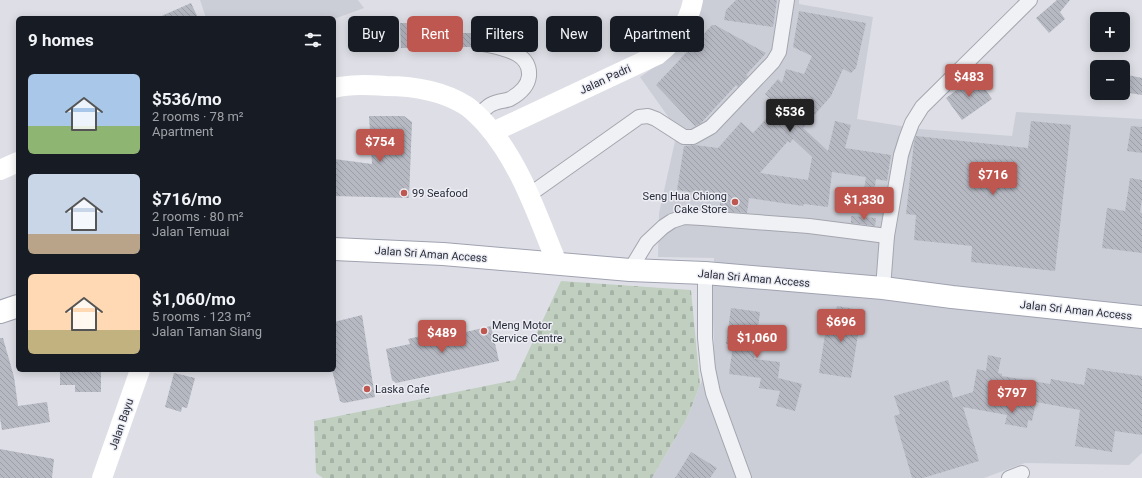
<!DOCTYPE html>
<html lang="en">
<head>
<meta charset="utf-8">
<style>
  :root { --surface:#171b24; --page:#20242c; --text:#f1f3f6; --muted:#9ea1a6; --accent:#be5750 }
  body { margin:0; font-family:Roboto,sans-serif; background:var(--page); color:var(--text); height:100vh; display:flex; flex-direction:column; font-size:15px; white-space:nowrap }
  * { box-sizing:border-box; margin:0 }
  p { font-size:13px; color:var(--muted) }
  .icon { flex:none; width:22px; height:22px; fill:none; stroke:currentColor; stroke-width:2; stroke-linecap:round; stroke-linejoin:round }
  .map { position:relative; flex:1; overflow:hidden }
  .details { position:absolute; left:16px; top:16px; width:320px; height:356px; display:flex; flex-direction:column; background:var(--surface); border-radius:6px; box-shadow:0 2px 10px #0003 }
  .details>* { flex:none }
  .banner { position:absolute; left:348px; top:16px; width:380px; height:36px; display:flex; gap:8px }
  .buttons { position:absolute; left:1090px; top:12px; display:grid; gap:8px }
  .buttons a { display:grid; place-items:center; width:40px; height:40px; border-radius:6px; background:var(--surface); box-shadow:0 2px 10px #0003; font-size:20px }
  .price { position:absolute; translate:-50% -34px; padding:0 9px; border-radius:4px; background:var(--accent); color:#fff; font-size:13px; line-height:26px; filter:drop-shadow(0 1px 2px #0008) }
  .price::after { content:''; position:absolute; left:50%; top:24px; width:12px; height:9px; margin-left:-6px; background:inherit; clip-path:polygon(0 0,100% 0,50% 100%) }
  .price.selected { background:#222; color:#fff }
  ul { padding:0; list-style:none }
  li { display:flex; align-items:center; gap:12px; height:100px; padding:0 12px }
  li span { display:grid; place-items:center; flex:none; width:112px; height:80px; border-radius:6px; color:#555 }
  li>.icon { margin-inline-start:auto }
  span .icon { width:48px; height:48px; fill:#fffc; stroke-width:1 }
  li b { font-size:17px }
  h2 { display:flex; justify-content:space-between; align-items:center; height:48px; padding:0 12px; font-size:17px }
  .chip { padding:0 14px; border-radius:6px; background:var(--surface); box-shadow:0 2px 10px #0003; font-size:14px; line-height:36px }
  .chip.selected { background:var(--accent); color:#fff }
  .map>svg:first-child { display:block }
  .built { fill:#ccced7 }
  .cemetery { fill:url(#cemetery-stones) }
  .building { fill:url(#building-back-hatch); fill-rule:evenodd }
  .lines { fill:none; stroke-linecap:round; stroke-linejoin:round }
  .street-casing { stroke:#a4a6af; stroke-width:16 }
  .primary-casing { stroke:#9fa2b0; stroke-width:24 }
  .street { stroke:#f0f1f5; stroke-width:14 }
  .secondary { stroke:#fff; stroke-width:20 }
  .primary { stroke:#fff; stroke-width:22 }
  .poi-dot { fill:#be5750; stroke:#edeef4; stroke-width:1.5 }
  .labels { text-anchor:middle; stroke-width:3; stroke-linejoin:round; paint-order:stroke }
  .street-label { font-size:11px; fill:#292c3b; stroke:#edeef4 }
  .poi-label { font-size:11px; fill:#292c3b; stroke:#edeef4; text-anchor:start }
</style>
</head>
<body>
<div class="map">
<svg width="1142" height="478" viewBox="0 0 1142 478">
  <defs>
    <pattern id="cemetery-stones" width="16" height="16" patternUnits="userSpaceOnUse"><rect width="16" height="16" fill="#c0cfc0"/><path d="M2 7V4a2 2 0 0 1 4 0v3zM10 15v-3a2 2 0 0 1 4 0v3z" fill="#a5b2a6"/></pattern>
    <pattern id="building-back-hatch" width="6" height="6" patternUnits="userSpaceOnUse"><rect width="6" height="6" fill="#b6b8c2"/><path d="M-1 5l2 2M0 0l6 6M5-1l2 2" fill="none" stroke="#9c9ea8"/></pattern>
  </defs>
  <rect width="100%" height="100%" fill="#dedfe6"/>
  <g class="built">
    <path d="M200,0H358L364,8L334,19V18H206Z"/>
    <path d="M697,0H799V4L873,17L857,119L920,129L1012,136L1016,112L1142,119V453L1129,465L1025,463L984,478H652L687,418L714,350L712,288L714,258L658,257L659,213L675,141L669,118L640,77L680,49L694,15Z"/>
  </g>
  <path class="cemetery" d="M561,281L691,290L700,385L687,418L652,478H323L316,473L314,421L515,380Z"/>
  <g class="building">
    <path d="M736,0H777L773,27L724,20L726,10Z"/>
    <path d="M1057,0H1070L1060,12L1065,19L1049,33L1036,18Z"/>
    <path d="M191,3L198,18H157Z"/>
    <path d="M799,11L866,23L856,68L851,73L843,69L831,96L803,128L828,151L835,121L851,125L845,148L891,155L887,181L876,179L873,198L863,196L866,177L832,172L828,207L804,204L803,206L749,198L747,213L719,211L721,197L677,190L684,146L695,145L718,148L741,122L753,133L778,106L765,94L778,79L782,83L786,69L804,74L812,56L793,47ZM793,139L812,157L808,180L760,173L788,141L790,143Z"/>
    <path d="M434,22H451V33H471V47H458V51H409V48H401L400,23H411V34H434Z"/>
    <path d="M712,25H715L766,53L746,75L748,76L738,87L736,85L701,123L695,126L656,85Z"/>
    <path d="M1123,74L1142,78V95L1123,92Z"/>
    <path d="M976,76L992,99L962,120L946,98Z"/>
    <path d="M369,116H404L412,122L409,198L334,196V159L372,164Z"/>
    <path d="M1031,121L1071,125L1055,271L971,262L972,246L914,240L916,215L906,214L914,142L916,136L1028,148Z"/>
    <path d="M1131,126L1142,127V153L1127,151Z"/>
    <path d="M1130,178L1142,180V200L1140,212L1142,213V253L1102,248L1107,208L1125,211Z"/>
    <path d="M851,216L876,218L875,226L851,223Z"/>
    <path d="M837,306L866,311L863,323L860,322L851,378L819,373L827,322L834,323Z"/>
    <path d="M731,308L760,312L754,359L780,362L778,378L802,384L795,411L776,406L780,391L759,388L761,378L729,374L733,345L726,344Z"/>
    <path d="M362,315L375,397L344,403L340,401L332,370H334V322Z"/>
    <path d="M491,326L499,361L396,383L392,380L386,349L410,344L408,339L443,331L445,337Z"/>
    <path d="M0,338H3L14,377L18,406L47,402L50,422L2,430L0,418Z"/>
    <path d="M988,355L1001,358L998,373L1002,374V376L1050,384L1051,379L1084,385L1087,368L1142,376V435L1115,431L1112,452L1075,446L1080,410L1036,402L1032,421L1028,420L1027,428L1005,424L1007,415L963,407L979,461L923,478H912L894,416L900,414L894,396L948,380L953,398L973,392L977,369L986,371Z"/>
    <path d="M60,370H101V392H75V385H60Z"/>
    <path d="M174,373L195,378L187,408L182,407L181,412L165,407Z"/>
    <path d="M0,449L54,459L52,478H0Z"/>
    <path d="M691,452L717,468L710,478H675Z"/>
  </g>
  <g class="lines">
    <g class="street-casing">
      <g id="street">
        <path d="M478,116C482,112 487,106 492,104C498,101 505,101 510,99C519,94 528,86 529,76C531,50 497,48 480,43"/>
        <path d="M529,195L639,117L648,116L656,119L684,137H693L711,127L773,62L779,52L787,0"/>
        <path d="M630,270L647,242L663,227L672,221L684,217L702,218L809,226L887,236"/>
        <path d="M705,273V338L708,369L713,393L744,478"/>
        <path d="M883,288L887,236L901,155L906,139L912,123L922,107L1030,0"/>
        <path d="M1009,478L1022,473"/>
      </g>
    </g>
    <g class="primary-casing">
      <g id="primary">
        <path d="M334,249L443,254L630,270L705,273L883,288L952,297L1142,317"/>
        <path d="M0,312L18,306"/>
      </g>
    </g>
    <use href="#street" class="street"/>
    <g class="secondary">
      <path d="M334,88C351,84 369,85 386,86C412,86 442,91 465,105C472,109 479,117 485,123C520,162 537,215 557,263"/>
      <path d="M493,132L657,55C675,41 689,23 693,0"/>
      <path d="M0,170L18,162"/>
      <path d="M102,478L140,370"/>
    </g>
    <use href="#primary" class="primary"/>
  </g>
  <g class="poi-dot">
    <circle cx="404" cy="193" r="4"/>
    <circle cx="735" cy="202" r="4"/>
    <circle cx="484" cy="331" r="4"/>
    <circle cx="367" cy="389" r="4"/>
  </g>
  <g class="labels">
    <g class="street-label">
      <text transform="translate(605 79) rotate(-25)" y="4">Jalan Padri</text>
      <text transform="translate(431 254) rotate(4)" y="4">Jalan Sri Aman Access</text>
      <text transform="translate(754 278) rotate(5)" y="4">Jalan Sri Aman Access</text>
      <text transform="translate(1076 310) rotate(6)" y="4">Jalan Sri Aman Access</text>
      <text transform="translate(121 424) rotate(-71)" y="4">Jalan Bayu</text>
    </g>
    <g class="poi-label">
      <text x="412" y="197">99 Seafood</text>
      <text x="727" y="200" text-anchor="end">Seng Hua Chiong<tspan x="727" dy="13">Cake Store</tspan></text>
      <text x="492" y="329">Meng Motor<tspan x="492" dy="13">Service Centre</tspan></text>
      <text x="375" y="393">Laska Cafe</text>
    </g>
  </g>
</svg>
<div class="buttons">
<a>+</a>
<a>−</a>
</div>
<b class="price" style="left:969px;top:98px">$483</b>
<b class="price selected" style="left:790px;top:133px">$536</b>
<b class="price" style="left:380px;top:163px">$754</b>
<b class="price" style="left:993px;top:196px">$716</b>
<b class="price" style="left:864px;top:221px">$1,330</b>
<b class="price" style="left:841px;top:343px">$696</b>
<b class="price" style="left:442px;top:354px">$489</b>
<b class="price" style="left:757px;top:359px">$1,060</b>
<b class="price" style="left:1012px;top:414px">$797</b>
<div class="banner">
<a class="chip">Buy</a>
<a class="chip selected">Rent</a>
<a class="chip">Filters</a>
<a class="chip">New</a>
<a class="chip">Apartment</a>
</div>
<section class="details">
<h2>9 homes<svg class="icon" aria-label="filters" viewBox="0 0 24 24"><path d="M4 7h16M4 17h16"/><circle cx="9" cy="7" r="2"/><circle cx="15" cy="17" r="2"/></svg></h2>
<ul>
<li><span style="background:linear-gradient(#a9c7e8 65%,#8fb573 0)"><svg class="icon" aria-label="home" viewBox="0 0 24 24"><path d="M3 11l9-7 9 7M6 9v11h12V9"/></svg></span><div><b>$536/mo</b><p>2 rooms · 78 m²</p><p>Apartment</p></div></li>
<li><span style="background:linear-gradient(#c9d6e8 75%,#b9a48a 0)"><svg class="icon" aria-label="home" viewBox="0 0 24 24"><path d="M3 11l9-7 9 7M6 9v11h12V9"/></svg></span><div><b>$716/mo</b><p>2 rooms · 80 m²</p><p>Jalan Temuai</p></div></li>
<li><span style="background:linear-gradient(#ffd9b3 70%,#c2b280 0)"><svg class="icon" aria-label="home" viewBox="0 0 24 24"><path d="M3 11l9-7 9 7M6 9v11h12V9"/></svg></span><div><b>$1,060/mo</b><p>5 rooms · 123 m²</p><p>Jalan Taman Siang</p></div></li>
</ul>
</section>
</div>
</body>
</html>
